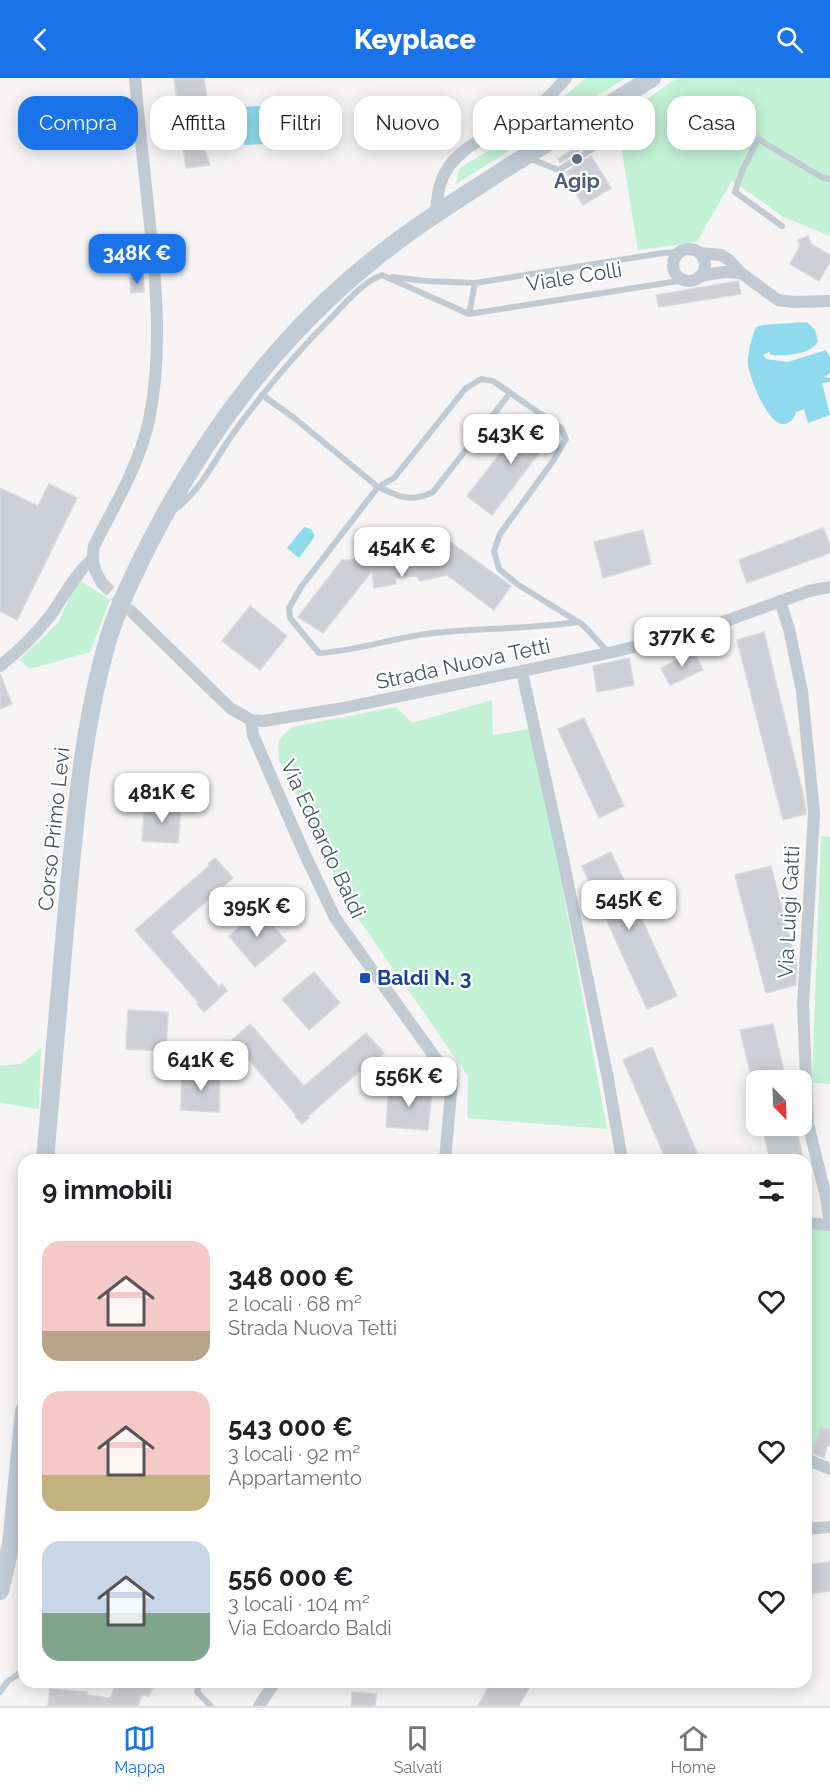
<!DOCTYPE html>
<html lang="it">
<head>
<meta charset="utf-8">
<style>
  :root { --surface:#fff; --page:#f2f2f2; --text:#202124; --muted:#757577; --line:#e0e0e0; --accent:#1a73e8 }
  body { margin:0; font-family:Raleway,sans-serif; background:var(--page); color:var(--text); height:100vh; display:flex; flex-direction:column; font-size:22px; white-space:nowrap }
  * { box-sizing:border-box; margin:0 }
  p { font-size:20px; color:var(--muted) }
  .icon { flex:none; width:33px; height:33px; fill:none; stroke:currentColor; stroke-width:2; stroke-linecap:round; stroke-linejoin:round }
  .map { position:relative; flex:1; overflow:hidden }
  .details { position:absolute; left:18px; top:1076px; width:794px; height:534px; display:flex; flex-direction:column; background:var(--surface); border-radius:18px; box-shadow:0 3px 15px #0003 }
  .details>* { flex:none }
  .banner { position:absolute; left:18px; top:18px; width:795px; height:54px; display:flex; gap:12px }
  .needle { width:39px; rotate:157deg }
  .controls { position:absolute; left:746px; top:992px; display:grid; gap:12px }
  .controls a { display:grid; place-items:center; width:66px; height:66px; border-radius:12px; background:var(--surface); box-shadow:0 3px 15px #0003; font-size:30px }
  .price { position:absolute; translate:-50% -51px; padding:0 14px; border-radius:12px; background:#fff; color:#222; font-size:20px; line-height:39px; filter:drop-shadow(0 2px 3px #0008) }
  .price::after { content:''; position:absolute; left:50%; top:36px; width:18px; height:14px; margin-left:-9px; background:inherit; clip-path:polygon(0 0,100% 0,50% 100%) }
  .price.active { background:var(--accent); color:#fff }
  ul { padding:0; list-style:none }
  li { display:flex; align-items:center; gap:18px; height:150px; padding:0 24px }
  li span { display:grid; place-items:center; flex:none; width:168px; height:120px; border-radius:18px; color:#555 }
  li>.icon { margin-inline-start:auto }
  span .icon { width:72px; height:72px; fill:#fffc; stroke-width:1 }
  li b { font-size:26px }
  h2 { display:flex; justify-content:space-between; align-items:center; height:72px; padding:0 24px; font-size:26px }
  .chip { padding:0 21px; border-radius:18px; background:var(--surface); box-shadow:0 3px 15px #0003; font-size:21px; line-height:54px }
  .chip.active { background:var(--accent); color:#fff }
  header { display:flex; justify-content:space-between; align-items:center; height:78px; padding:0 24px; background:var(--accent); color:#fff; font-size:27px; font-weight:800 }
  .menu { display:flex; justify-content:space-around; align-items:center; height:84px; border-top:2px solid var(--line); background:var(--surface); font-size:16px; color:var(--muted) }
  .menu a { display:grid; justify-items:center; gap:3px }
  .menu .active { color:var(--accent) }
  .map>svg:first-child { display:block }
  .green { fill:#c3f1d5 }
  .water { fill:#90daee }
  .building { fill:#cdcfd5; stroke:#d7d9de; stroke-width:1.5 }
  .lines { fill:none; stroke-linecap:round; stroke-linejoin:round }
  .street-tunnel { stroke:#caccce; stroke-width:12; stroke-dasharray:12 6; stroke-linecap:butt }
  .lane { stroke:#c1cad2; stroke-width:6 }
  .street { stroke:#c1cad2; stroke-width:12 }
  .secondary { stroke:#c1cbd6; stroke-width:18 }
  .service-dot { fill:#5c6f8a; stroke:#fff; stroke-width:2 }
  .transit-dot { fill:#1a4fb4; stroke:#fff; stroke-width:2 }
  .labels { text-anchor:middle; stroke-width:4.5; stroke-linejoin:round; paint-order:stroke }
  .service-label { font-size:21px; font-weight:bold; fill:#4e5e75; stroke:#fff }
  .street-label { font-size:21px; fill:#4a5661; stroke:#fff }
  .transit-label { font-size:21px; font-weight:bold; fill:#164399; stroke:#fff; text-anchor:start }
</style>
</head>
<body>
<header><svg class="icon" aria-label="back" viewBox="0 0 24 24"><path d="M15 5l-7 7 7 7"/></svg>Keyplace<svg class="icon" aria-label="search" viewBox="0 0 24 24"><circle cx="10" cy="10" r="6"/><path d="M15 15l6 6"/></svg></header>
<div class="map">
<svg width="830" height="1628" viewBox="0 0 830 1628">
  <rect width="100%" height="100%" fill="#f5f3f3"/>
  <g class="green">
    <path d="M586,0H626L456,106L460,90L526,50Z"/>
    <path d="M677,0H830V158L783,139L732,102L697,164L638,172L622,74L620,40Z"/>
    <path d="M78,501L110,522L90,574L30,591L19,582L58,545Z"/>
    <path d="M492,622L493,657L533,650L607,1051L467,1040L468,998L350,829L279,682C277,664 278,661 292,649L396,629L412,645Z"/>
    <path d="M821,758L830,759V1006L812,1005Z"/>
    <path d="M41,970L39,1031L0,1025V988L21,986Z"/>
    <path d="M806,1145L830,1147V1351L820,1349L812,1377L806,1375Z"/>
  </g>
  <g class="water">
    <path d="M261,28L264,66L244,67L241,29Z"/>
    <path d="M807,244L815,252L818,263C811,277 785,278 771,277L769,274L763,277L766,281L788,284L826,272L830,280V295L825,299L830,300V304L822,305L830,337L808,345L804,331L796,334C795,339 793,342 788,345C770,355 750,300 748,287C747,276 752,259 756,249L763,247Z"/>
    <path d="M304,449L311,451L315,458L299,480L287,470Z"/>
  </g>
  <g class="building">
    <path d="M174,0H204L207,21L205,22L202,41L205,72L210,87L186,90Z"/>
    <path d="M582,65L585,69L560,85L558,81Z"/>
    <path d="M591,78L611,110L583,127L573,110L575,109L566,94Z"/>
    <path d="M808,158L811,166L830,177V184L819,203L790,186L800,168L798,162Z"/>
    <path d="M143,198L144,214L131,215L130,200Z"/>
    <path d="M738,203L741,216L659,229L656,217Z"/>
    <path d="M530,337L549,348L554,355L492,437L467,418Z"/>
    <path d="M49,406L77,420L17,542L0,533V410L38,428Z"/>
    <path d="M823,450L830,467V475L747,505L739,482Z"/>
    <path d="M643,452L651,486L603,500L594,464Z"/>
    <path d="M449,463L511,508L494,532L447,497L420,503L417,498L395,500L396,506L374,510L372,493L323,555L298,539L342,482H349Z"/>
    <path d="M250,528L287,558L260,592L222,563Z"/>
    <path d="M764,554L804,720L806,736L783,742L737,562Z"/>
    <path d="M694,573L703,592L670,607L661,590Z"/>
    <path d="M629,580L634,607L597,614L593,588Z"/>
    <path d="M0,596L12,626L0,631Z"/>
    <path d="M584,640L624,728L599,740L558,651Z"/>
    <path d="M145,726L181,728L178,765L142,763Z"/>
    <path d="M611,774L677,918L647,931L582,788Z"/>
    <path d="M215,780L233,800L171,854L219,909L222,906L227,913L204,934L197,926L199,925L135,852L209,788L208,786Z"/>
    <path d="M771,788L797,888L796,907L766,915L735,797Z"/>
    <path d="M260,832L286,863L255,889L229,858Z"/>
    <path d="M314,894L340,925L309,952L282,921Z"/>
    <path d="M128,932L168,934L166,973L126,971Z"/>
    <path d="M250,946L304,1008L366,955L384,975L377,982L375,980L308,1038L309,1040L302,1046L295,1038L296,1037L232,962Z"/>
    <path d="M773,946L786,1002H752L740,952Z"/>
    <path d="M652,969L700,1082H666L623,982Z"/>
    <path d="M182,994L220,995L219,1034L181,1032Z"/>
    <path d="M389,1008L432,1012L428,1052L386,1049Z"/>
    <path d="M762,1047H796L803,1082H770Z"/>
    <path d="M820,1349L830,1351V1368H827L824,1380L813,1375Z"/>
    <path d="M830,1484V1513L806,1516V1487Z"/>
    <path d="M117,1604H155L149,1618L142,1617L138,1628H48L50,1611L87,1614V1617L110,1620Z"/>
    <path d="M491,1604H532L519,1628H478Z"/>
    <path d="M352,1614L376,1616L375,1628H351Z"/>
  </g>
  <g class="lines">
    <path class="street-tunnel" d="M102,505L135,537"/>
    <g class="lane">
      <path d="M528,80L559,92L594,70L598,38"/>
      <path d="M782,148L735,114L742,93L758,61L823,100L830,101"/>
      <path d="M680,174L663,175L475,205L469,236L685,202"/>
      <path d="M392,199L426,203L475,205"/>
      <path d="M510,315L433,414C410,425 400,419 378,409L301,509L289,530L290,540L319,575C358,573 395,559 434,555C482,550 530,551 577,544"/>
      <path d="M262,317L293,339L378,409L394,400L465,311L481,301L493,303L561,350L566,361L553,383L500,456L494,473L499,491L517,506L583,547L609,575"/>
      <path d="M173,433C200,414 214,383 232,357C263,314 296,275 333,238C347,223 363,204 382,197L469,236"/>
      <path d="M200,1604L197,1614L211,1628"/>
      <path d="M0,1614L8,1603L24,1592"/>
    </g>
    <g class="street">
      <path d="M436,135C437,126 437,116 440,107C450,70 495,55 525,38C541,28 554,14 566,0"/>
      <circle cx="689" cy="187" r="16"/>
      <path d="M699,175L721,177L729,182L741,195L778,222L793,224L830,223"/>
      <path d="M701,198L723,194L741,195"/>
      <path d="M102,505C94,492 91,483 94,468C114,428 140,386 149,342C163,275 156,204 149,137C144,91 139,46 135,0"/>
      <path d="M780,523L789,551L802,613L814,735L803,927L808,1046L826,1119L830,1147"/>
      <path d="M135,537L230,630L251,642L263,643L343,630L613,574L698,553L809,513L830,509"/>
      <path d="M0,588C19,573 35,557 50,538C65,517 73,499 92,481"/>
      <path d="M522,594L563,781L608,1001L622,1082"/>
      <path d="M251,642L253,657L302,770L335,840L452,1003L445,1082"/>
      <path d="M806,1145L830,1147"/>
      <path d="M806,1381L830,1391"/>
      <path d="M806,1451L830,1449"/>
      <path d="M259,1628L275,1604"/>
    </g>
    <g class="secondary">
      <path d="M45,1082C52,997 60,913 67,829C75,743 82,656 105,572C115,535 131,502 148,468C204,358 277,259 373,182C415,148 460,120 505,91C554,61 603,30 652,0"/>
      <path d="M0,1513L11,1466L24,1333"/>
    </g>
  </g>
  <circle class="service-dot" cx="577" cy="81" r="6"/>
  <rect class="transit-dot" x="359" y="894" width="12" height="12" rx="3"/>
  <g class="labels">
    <g class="service-label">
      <text x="577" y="110">Agip</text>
    </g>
    <g class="street-label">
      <text transform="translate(574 199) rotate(-9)" y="7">Viale Colli</text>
      <text transform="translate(463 586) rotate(-12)" y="7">Strada Nuova Tetti</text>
      <text transform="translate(54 751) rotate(-84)" y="7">Corso Primo Levi</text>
      <text transform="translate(323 761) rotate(65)" y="7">Via Edoardo Baldi</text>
      <text transform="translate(789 834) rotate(-87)" y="7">Via Luigi Gatti</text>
    </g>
    <g class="transit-label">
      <text x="377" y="907">Baldi N. 3</text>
    </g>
  </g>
</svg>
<div class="controls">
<a><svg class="needle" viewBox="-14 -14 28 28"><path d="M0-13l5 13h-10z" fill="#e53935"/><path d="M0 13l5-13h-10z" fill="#757577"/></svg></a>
</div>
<b class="price active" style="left:137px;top:207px">348K €</b>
<b class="price" style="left:511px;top:387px">543K €</b>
<b class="price" style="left:402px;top:500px">454K €</b>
<b class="price" style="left:682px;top:590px">377K €</b>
<b class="price" style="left:162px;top:746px">481K €</b>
<b class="price" style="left:629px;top:853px">545K €</b>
<b class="price" style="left:257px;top:860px">395K €</b>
<b class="price" style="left:201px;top:1014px">641K €</b>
<b class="price" style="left:409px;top:1030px">556K €</b>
<div class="banner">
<a class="chip active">Compra</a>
<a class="chip">Affitta</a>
<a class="chip">Filtri</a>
<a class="chip">Nuovo</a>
<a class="chip">Appartamento</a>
<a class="chip">Casa</a>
</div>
<section class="details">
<h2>9 immobili<svg class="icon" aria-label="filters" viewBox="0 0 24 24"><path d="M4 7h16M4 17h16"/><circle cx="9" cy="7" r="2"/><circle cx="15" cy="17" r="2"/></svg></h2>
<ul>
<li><span style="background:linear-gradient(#f6c9c9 75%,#b9a48a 0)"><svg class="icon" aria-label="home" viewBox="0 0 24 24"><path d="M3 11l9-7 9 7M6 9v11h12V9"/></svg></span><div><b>348 000 €</b><p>2 locali · 68 m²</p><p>Strada Nuova Tetti</p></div><svg class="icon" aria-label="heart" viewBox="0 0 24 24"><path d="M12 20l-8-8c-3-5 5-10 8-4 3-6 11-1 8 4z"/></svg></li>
<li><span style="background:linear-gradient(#f6c9c9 70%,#c2b280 0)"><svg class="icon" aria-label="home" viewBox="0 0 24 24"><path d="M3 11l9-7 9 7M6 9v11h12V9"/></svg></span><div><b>543 000 €</b><p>3 locali · 92 m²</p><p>Appartamento</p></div><svg class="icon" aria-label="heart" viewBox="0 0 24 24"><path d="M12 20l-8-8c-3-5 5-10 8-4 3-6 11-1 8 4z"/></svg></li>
<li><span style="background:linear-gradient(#c9d6e8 60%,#7fa58c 0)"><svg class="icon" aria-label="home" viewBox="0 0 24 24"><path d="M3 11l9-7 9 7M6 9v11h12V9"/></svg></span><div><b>556 000 €</b><p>3 locali · 104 m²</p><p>Via Edoardo Baldi</p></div><svg class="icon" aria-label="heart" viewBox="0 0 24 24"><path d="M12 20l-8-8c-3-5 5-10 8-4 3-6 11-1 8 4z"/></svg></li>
</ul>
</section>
</div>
<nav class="menu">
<a class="active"><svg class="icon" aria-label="map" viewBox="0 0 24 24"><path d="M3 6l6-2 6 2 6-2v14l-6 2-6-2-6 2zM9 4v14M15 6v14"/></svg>Mappa</a>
<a><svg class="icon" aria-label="saved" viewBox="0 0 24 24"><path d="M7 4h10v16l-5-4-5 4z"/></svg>Salvati</a>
<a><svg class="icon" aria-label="home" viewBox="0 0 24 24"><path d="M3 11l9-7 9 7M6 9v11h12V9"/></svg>Home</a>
</nav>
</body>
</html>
